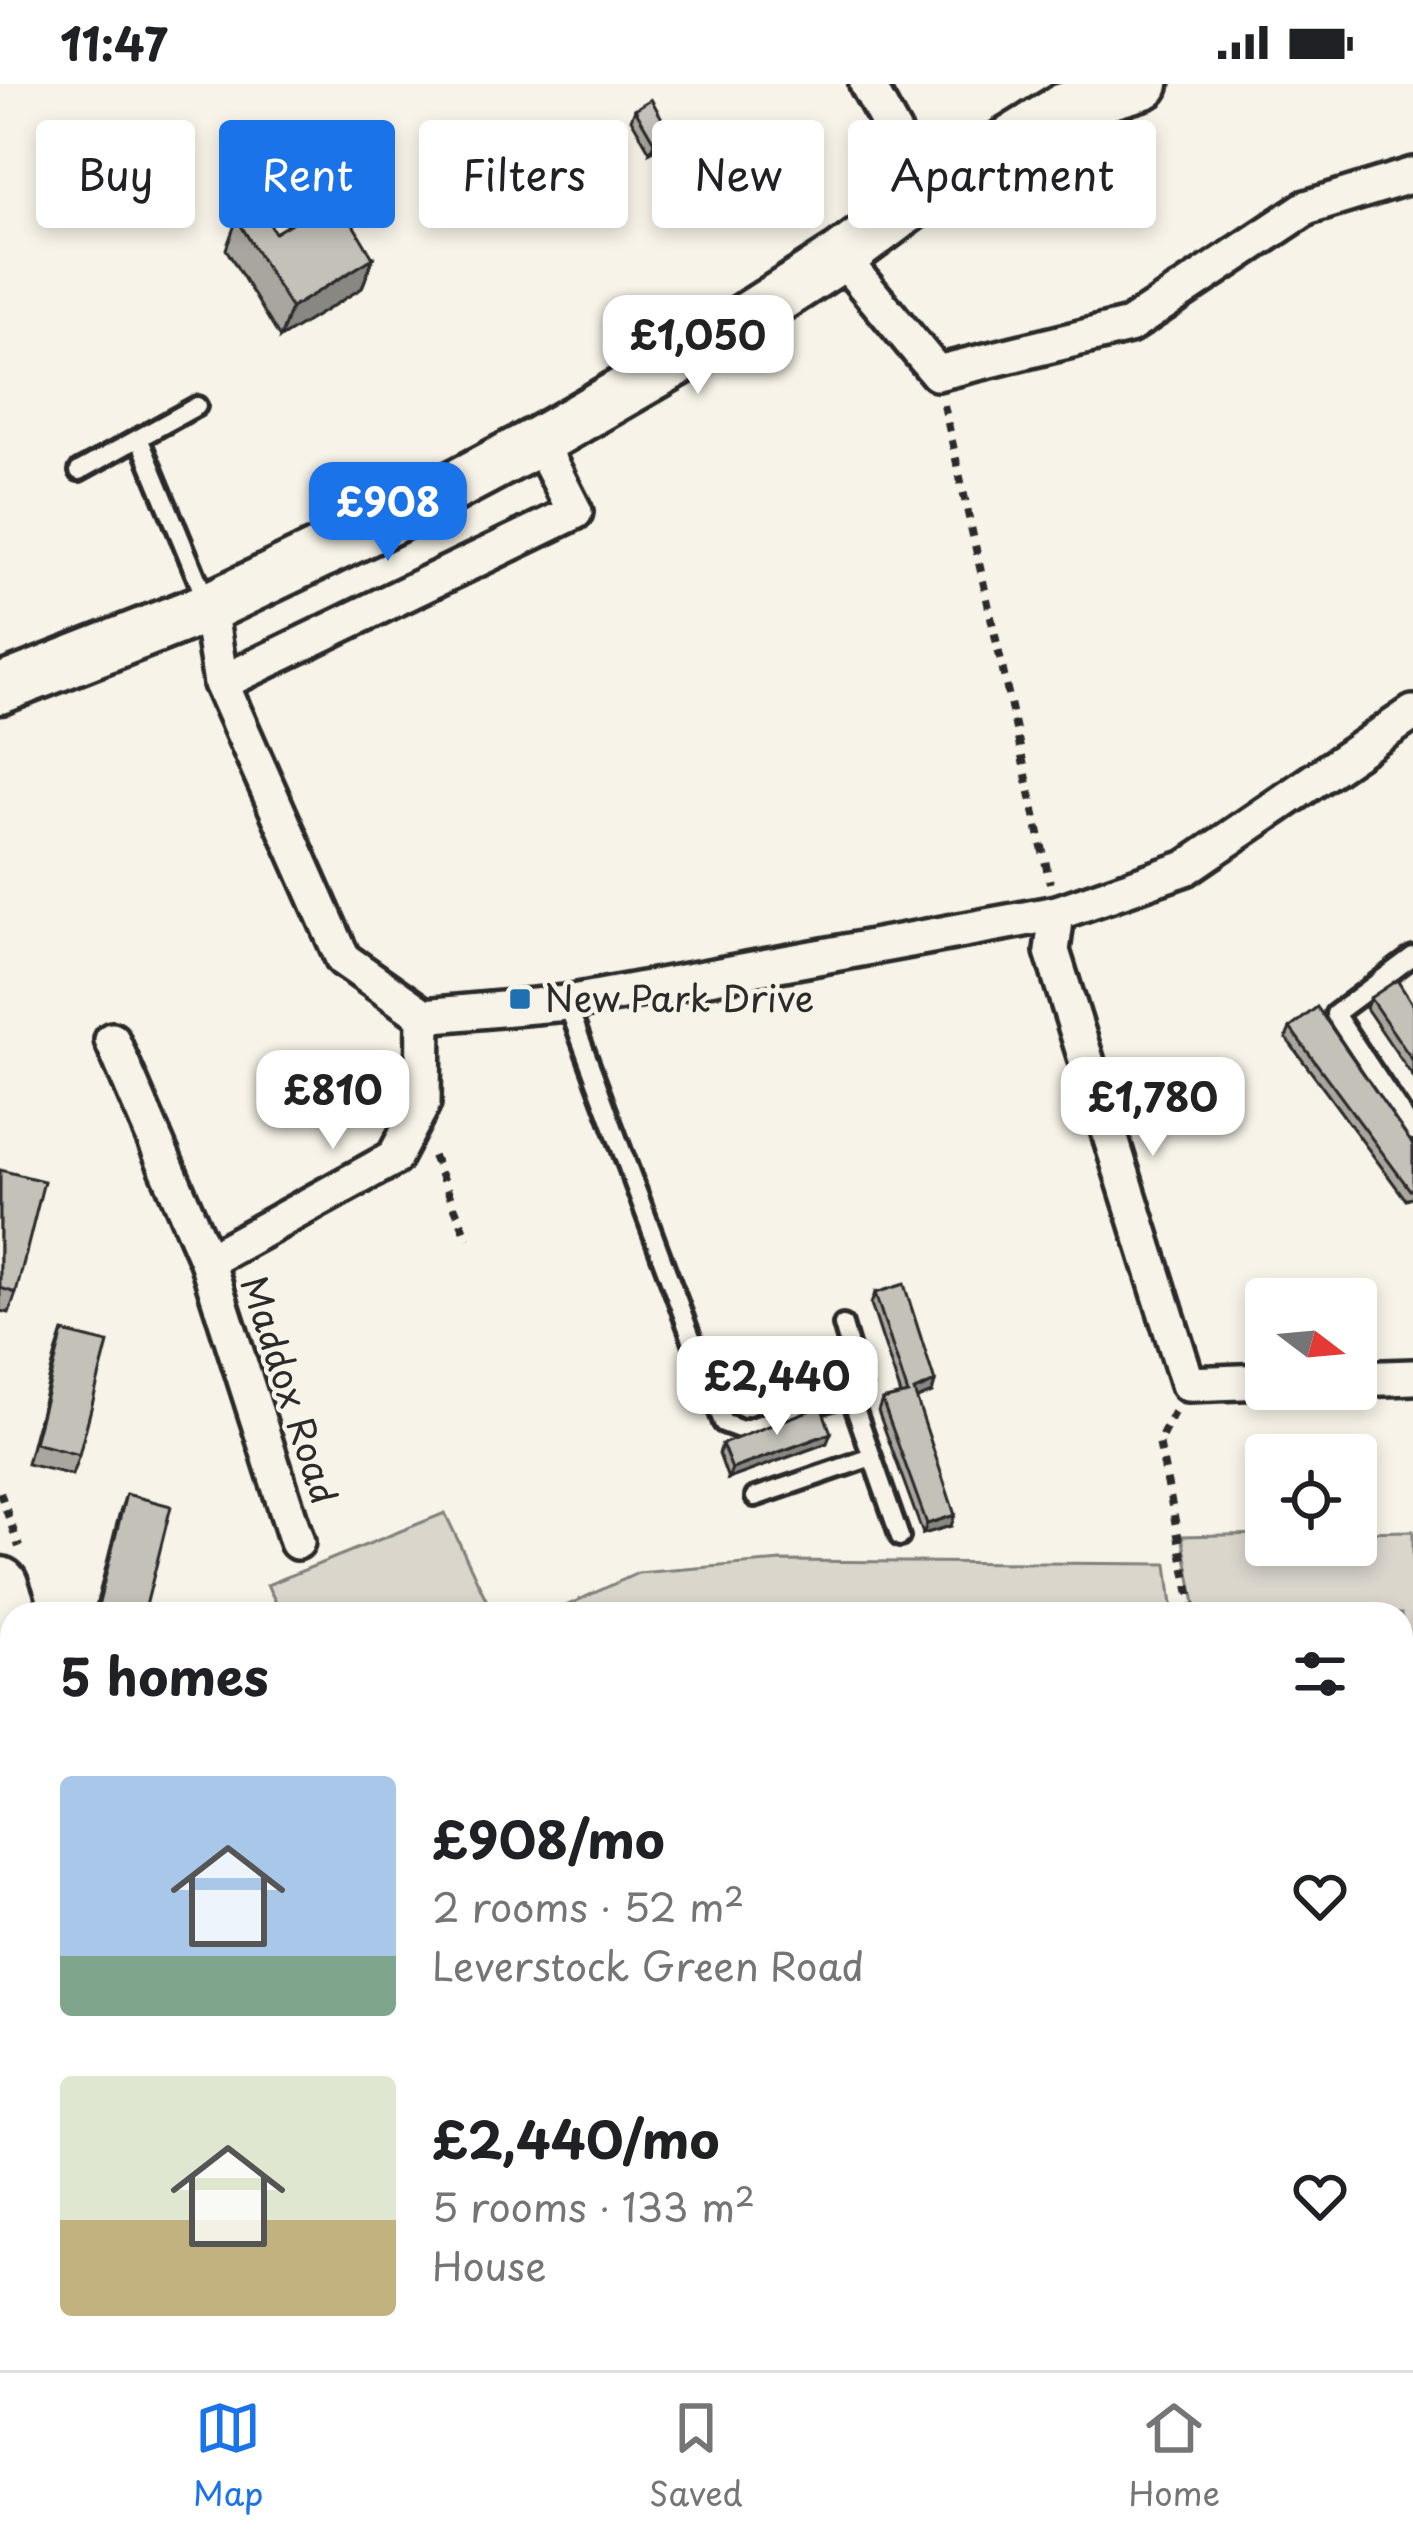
<!DOCTYPE html>
<html lang="en">
<head>
<meta charset="utf-8">
<style>
  :root { --surface:#fff; --page:#f6f6f6; --text:#202124; --muted:#757577; --line:#e0e0e0; --accent:#1a73e8 }
  body { margin:0; font-family:"Playpen Sans",sans-serif; background:var(--page); color:var(--text); height:100vh; display:flex; flex-direction:column; font-size:45px; white-space:nowrap }
  * { box-sizing:border-box; margin:0 }
  p { font-size:39px; color:var(--muted) }
  .icon { flex:none; width:66px; height:66px; fill:none; stroke:currentColor; stroke-width:2; stroke-linecap:round; stroke-linejoin:round }
  .map { position:relative; flex:1; overflow:hidden }
  .side { position:absolute; left:0px; top:1518px; width:1413px; height:768px; display:flex; flex-direction:column; background:var(--surface); border-radius:36px 36px 0 0; box-shadow:0 6px 18px #0003 }
  .side>* { flex:none }
  .top-card { position:absolute; left:36px; top:36px; width:1341px; height:108px; display:flex; gap:24px }
  .needle { width:78px; rotate:106deg }
  .buttons { position:absolute; left:1245px; top:1194px; display:grid; gap:24px }
  .buttons a { display:grid; place-items:center; width:132px; height:132px; border-radius:12px; background:var(--surface); box-shadow:0 6px 18px #0003; font-size:60px }
  .price { position:absolute; translate:-50% -102px; padding:0 27px; border-radius:24px; background:#fff; color:#222; font-size:39px; line-height:78px; filter:drop-shadow(0 3px 6px #0008) }
  .price::after { content:''; position:absolute; left:50%; top:72px; width:36px; height:27px; margin-left:-18px; background:inherit; clip-path:polygon(0 0,100% 0,50% 100%) }
  .price.current { background:var(--accent); color:#fff }
  ul { padding:0; list-style:none }
  li { display:flex; align-items:center; gap:36px; height:300px; padding:0 60px }
  li span { display:grid; place-items:center; flex:none; width:336px; height:240px; border-radius:12px; color:#555 }
  li>.icon { margin-inline-start:auto }
  span .icon { width:144px; height:144px; fill:#fffc; stroke-width:1 }
  li b { font-size:51px }
  h2 { display:flex; justify-content:space-between; align-items:center; height:144px; padding:0 60px; font-size:51px }
  .pill { padding:0 42px; border-radius:12px; background:var(--surface); box-shadow:0 6px 18px #0003; font-size:42px; line-height:108px }
  .pill.current { background:var(--accent); color:#fff }
  .status { display:flex; justify-content:space-between; align-items:center; height:84px; padding:0 60px; background:var(--surface); direction:ltr }
  .status svg { height:33px; fill:currentColor }
  .dock { display:flex; justify-content:space-around; align-items:center; height:168px; border-top:3px solid var(--line); background:var(--surface); font-size:33px; color:var(--muted) }
  .dock a { display:grid; justify-items:center; gap:6px }
  .dock .current { color:var(--accent) }
  .map>svg:first-child { display:block }
  .green { fill:#dad6cc; stroke:#82807c; stroke-width:3 }
  .lines { fill:none; stroke-linecap:round; stroke-linejoin:round }
  .lane-casing { stroke:#2b2b2b; stroke-width:26 }
  .street-casing { stroke:#2b2b2b; stroke-width:42 }
  .secondary-casing { stroke:#2b2b2b; stroke-width:57 }
  .primary-casing { stroke:#2b2b2b; stroke-width:63 }
  .path { stroke:#2b2b2b; stroke-width:8; stroke-dasharray:9 9; stroke-linecap:butt }
  .lane { stroke:#f7f3e8; stroke-width:16 }
  .street { stroke:#f7f3e8; stroke-width:33 }
  .secondary { stroke:#f7f3e8; stroke-width:48 }
  .primary { stroke:#f7f3e8; stroke-width:54 }
  .wall { fill:#a9a69f; stroke:#2b2b2b; stroke-width:3 }
  .shaded-wall { fill:#898782; stroke:#2b2b2b; stroke-width:3 }
  .building { fill:#c4c1b9; stroke:#2b2b2b; stroke-width:3 }
  .poi-dot { fill:#1f6fb2; stroke:#f7f3e8; stroke-width:4.5 }
  .labels { text-anchor:middle; stroke-width:9; stroke-linejoin:round; paint-order:stroke }
  .poi-label { font-size:36px; fill:#2b2b2b; stroke:#f7f3e8; text-anchor:start }
  .street-label { font-size:36px; fill:#2b2b2b; stroke:#f7f3e8 }
</style>
</head>
<body>
<div class="status"><b>11:47</b><svg viewBox="0 0 49 12"><path d="M0 12V9h3v3zM5 12V6h3v6zM10 12V3h3v9zM15 12V0h3v12zM26 1h20v11H26zM47 4h2v5h-2z"/></svg></div>
<div class="map">
<svg width="1413" height="2286" viewBox="0 0 1413 2286">
  <rect width="100%" height="100%" fill="#f7f3e8"/>
  <filter id="ink" filterUnits="userSpaceOnUse"><feTurbulence type="fractalNoise" baseFrequency=".00833" numOctaves="2"/><feDisplacementMap in="SourceGraphic" scale="24" xChannelSelector="R" yChannelSelector="G"/><feConvolveMatrix kernelMatrix="1 2 1 2 8 2 1 2 1" color-interpolation-filters="sRGB"/></filter>
  <g filter="url(#ink)">
    <g class="green">
      <path d="M445,1429L493,1530H282L267,1501Z"/>
      <path d="M1413,1447V1571H1401V1530H1197L1182,1452L1266,1450V1461H1356V1448Z"/>
      <path d="M781,1477L1167,1480L1173,1530H548L638,1489Z"/>
      <path d="M133,2274H329L325,2286H134Z"/>
    </g>
    <g class="lines">
      <g class="lane-casing">
        <g id="lane">
          <path d="M140,356L208,521"/>
          <path d="M79,387L197,322"/>
          <path d="M1413,872L1335,930L1413,1047"/>
          <path d="M567,919L723,1339L742,1346L862,1306L843,1241"/>
          <path d="M850,1310L900,1453"/>
          <path d="M755,1413L872,1373"/>
        </g>
      </g>
      <g class="street-casing">
        <g id="street">
          <path d="M867,0L927,109"/>
          <path d="M841,173L937,289L1129,242L1306,124L1413,91"/>
          <path d="M209,523L221,599L343,875L424,932L567,919L1057,829L1186,784L1413,629"/>
          <path d="M221,599L575,428L539,357"/>
          <path d="M1057,829L1052,867L1188,1300L1266,1297"/>
          <path d="M112,956L207,1177L297,1458"/>
          <path d="M207,1177L394,1074L423,1019L424,932"/>
          <path d="M1356,1295L1413,1293"/>
        </g>
      </g>
      <g class="secondary-casing">
        <path id="secondary" d="M0,605L209,523L392,435L539,357L693,268L841,173L927,109L1064,24L1144,0"/>
      </g>
      <g class="primary-casing">
        <g id="primary">
          <path d="M0,1501L12,1536"/>
          <path d="M0,1714L12,1750"/>
          <path d="M1401,2165H1413"/>
          <path d="M0,2228L12,2217"/>
          <path d="M110,2274L111,2286"/>
          <path d="M37,2286L61,2274"/>
          <path d="M400,2286L403,2274"/>
          <path d="M442,2286L457,2274"/>
        </g>
      </g>
      <g class="path">
        <path d="M944,321L1050,799"/>
        <path d="M433,1072L468,1155"/>
        <path d="M1174,1328L1159,1358L1194,1530"/>
        <path d="M0,1408L19,1463"/>
        <path d="M0,1894L12,1932"/>
        <path d="M0,2032L12,2030"/>
        <path d="M1401,2115H1413"/>
        <path d="M1401,2218H1413"/>
        <path d="M539,2286L548,2274"/>
      </g>
      <use href="#lane" class="lane"/>
      <use href="#street" class="street"/>
      <use href="#secondary" class="secondary"/>
      <use href="#primary" class="primary"/>
    </g>
    <g class="wall">
      <path d="M635,25L666,59L650,68L631,35Z"/>
      <path d="M294,106L373,174L362,204L280,254L226,165L237,135L275,149L287,142L283,136Z"/>
      <path d="M1370,914L1413,921V993L1366,924Z"/>
      <path d="M1290,944L1413,1061V1112L1406,1116L1286,954Z"/>
      <path d="M0,1086L16,1209L9,1229L0,1227Z"/>
      <path d="M875,1209L932,1309L916,1315L951,1442L923,1450L878,1327L882,1316L901,1311L871,1220Z"/>
      <path d="M63,1248L79,1371L72,1391L27,1380L56,1269Z"/>
      <path d="M827,1359L728,1395L719,1370L722,1360Z"/>
      <path d="M126,1410L144,1530H94L119,1431Z"/>
    </g>
    <g class="shaded-wall">
      <path d="M670,49L666,59L650,68L654,58Z"/>
      <path d="M373,174L362,204L280,254L291,224Z"/>
      <path d="M935,1298L932,1309L910,1318L914,1307Z"/>
      <path d="M831,1349L827,1359L728,1395L732,1385Z"/>
      <path d="M955,1431L951,1442L923,1450L927,1440Z"/>
      <path d="M1401,1970H1413L1401,2008Z"/>
    </g>
    <g class="building">
      <path d="M651,15L670,49L654,58L635,25Z"/>
      <path d="M322,89L373,174L291,224L237,135L259,122L275,149L308,129L294,106Z"/>
      <path d="M1397,896L1413,921V977L1370,914Z"/>
      <path d="M1317,923L1413,1061V1104L1410,1106L1290,944Z"/>
      <path d="M0,1086L44,1097L16,1209L0,1204Z"/>
      <path d="M904,1200L935,1298L914,1307L955,1431L927,1440L882,1316L908,1310L875,1209Z"/>
      <path d="M63,1248L108,1259L79,1371L34,1359Z"/>
      <path d="M821,1322L831,1349L732,1385L722,1360Z"/>
      <path d="M126,1410L171,1422L144,1530H130L98,1522Z"/>
      <path d="M1408,1624L1413,1970H1401V1625Z"/>
    </g>
  </g>
  <rect class="poi-dot" x="508" y="903" width="24" height="24" rx="6"/>
  <g class="labels">
    <g class="poi-label">
      <text x="544" y="928">New Park Drive</text>
    </g>
    <g class="street-label">
      <text transform="translate(289 1306) rotate(72)" y="13">Maddox Road</text>
    </g>
  </g>
</svg>
<div class="buttons">
<a><svg class="needle" viewBox="-14 -14 28 28"><path d="M0-13l5 13h-10z" fill="#e53935"/><path d="M0 13l5-13h-10z" fill="#757577"/></svg></a>
<a><svg class="icon" aria-label="locate" viewBox="0 0 24 24"><circle cx="12" cy="12" r="6"/><path d="M12 2v4M12 18v4M2 12h4M18 12h4"/></svg></a>
</div>
<b class="price" style="left:698px;top:313px">£1,050</b>
<b class="price current" style="left:388px;top:480px">£908</b>
<b class="price" style="left:333px;top:1068px">£810</b>
<b class="price" style="left:1153px;top:1075px">£1,780</b>
<b class="price" style="left:777px;top:1354px">£2,440</b>
<div class="top-card">
<a class="pill">Buy</a>
<a class="pill current">Rent</a>
<a class="pill">Filters</a>
<a class="pill">New</a>
<a class="pill">Apartment</a>
</div>
<section class="side">
<h2>5 homes<svg class="icon" aria-label="filters" viewBox="0 0 24 24"><path d="M4 7h16M4 17h16"/><circle cx="9" cy="7" r="2"/><circle cx="15" cy="17" r="2"/></svg></h2>
<ul>
<li><span style="background:linear-gradient(#a9c7e8 75%,#7fa58c 0)"><svg class="icon" aria-label="home" viewBox="0 0 24 24"><path d="M3 11l9-7 9 7M6 9v11h12V9"/></svg></span><div><b>£908/mo</b><p>2 rooms · 52 m²</p><p>Leverstock Green Road</p></div><svg class="icon" aria-label="heart" viewBox="0 0 24 24"><path d="M12 20l-8-8c-3-5 5-10 8-4 3-6 11-1 8 4z"/></svg></li>
<li><span style="background:linear-gradient(#dfe7d0 60%,#c2b280 0)"><svg class="icon" aria-label="home" viewBox="0 0 24 24"><path d="M3 11l9-7 9 7M6 9v11h12V9"/></svg></span><div><b>£2,440/mo</b><p>5 rooms · 133 m²</p><p>House</p></div><svg class="icon" aria-label="heart" viewBox="0 0 24 24"><path d="M12 20l-8-8c-3-5 5-10 8-4 3-6 11-1 8 4z"/></svg></li>
</ul>
</section>
</div>
<nav class="dock">
<a class="current"><svg class="icon" aria-label="map" viewBox="0 0 24 24"><path d="M3 6l6-2 6 2 6-2v14l-6 2-6-2-6 2zM9 4v14M15 6v14"/></svg>Map</a>
<a><svg class="icon" aria-label="saved" viewBox="0 0 24 24"><path d="M7 4h10v16l-5-4-5 4z"/></svg>Saved</a>
<a><svg class="icon" aria-label="home" viewBox="0 0 24 24"><path d="M3 11l9-7 9 7M6 9v11h12V9"/></svg>Home</a>
</nav>
</body>
</html>
